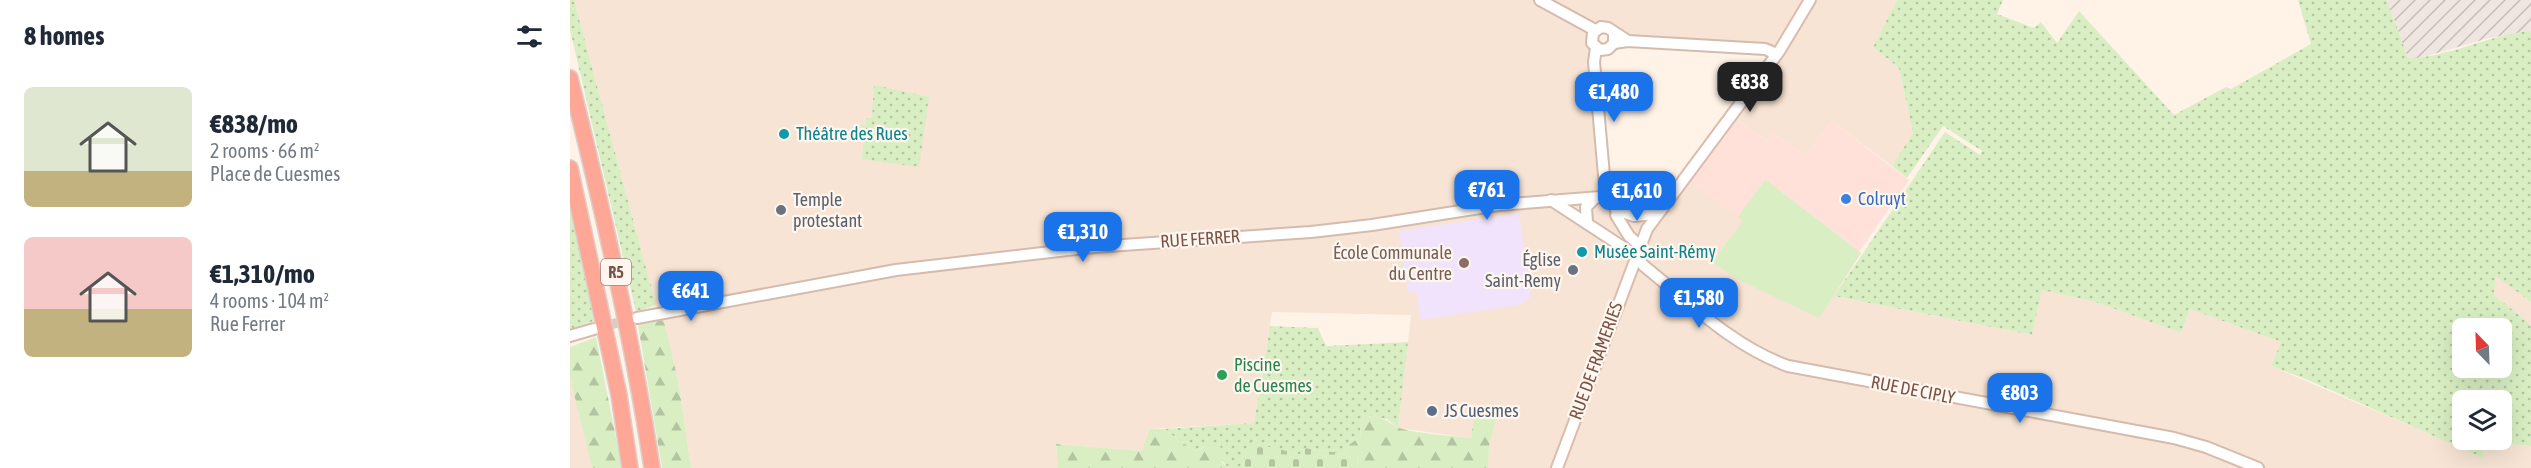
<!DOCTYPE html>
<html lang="en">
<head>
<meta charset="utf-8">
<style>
  :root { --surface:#fff; --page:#f6f6f7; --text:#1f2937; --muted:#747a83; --accent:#1a73e8 }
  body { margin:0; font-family:"Asap Condensed",sans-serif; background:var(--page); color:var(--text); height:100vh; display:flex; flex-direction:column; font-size:22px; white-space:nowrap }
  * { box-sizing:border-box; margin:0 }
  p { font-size:20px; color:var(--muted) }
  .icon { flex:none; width:33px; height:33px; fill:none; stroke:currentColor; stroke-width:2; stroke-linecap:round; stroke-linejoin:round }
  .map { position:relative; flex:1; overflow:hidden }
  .details { display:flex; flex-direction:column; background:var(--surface); width:570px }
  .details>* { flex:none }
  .needle { width:39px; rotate:337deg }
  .tools { position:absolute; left:1882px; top:318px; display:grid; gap:12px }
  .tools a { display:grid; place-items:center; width:60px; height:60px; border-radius:9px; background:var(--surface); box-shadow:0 6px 24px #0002; font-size:30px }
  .price { position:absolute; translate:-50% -51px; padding:0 14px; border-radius:12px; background:var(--accent); color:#fff; font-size:20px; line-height:39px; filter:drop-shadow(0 2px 3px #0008) }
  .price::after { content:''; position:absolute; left:50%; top:36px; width:18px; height:14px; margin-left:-9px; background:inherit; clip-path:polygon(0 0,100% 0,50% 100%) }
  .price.on { background:#222; color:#fff }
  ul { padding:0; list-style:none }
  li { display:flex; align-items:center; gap:18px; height:150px; padding:0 24px }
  li span { display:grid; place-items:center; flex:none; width:168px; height:120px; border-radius:9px; color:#555 }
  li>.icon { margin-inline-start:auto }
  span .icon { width:72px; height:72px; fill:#fffc; stroke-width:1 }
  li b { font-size:26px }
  h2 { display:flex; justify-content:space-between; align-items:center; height:72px; padding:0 24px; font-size:26px }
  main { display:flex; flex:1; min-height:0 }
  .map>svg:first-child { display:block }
  .residential { fill:#f7e4d4 }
  .commercial { fill:#ffe1da }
  .industrial { fill:url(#industrial-furrows) }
  .education { fill:#f0e3fb }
  .grass { fill:url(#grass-dots); fill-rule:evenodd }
  .forest { fill:url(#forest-firs) }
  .cemetery { fill:url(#cemetery-stones) }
  .park { fill:#d9efc3 }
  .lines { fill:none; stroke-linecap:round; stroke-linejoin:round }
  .tertiary-tunnel { stroke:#decbbf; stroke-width:10; stroke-dasharray:10 5; stroke-linecap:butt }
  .tertiary-casing { stroke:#d5bbae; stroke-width:14 }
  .secondary-casing { stroke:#dbbcad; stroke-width:14 }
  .motorway-casing { stroke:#dacfcb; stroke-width:18 }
  .tertiary { stroke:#fff; stroke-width:10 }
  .secondary { stroke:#fff; stroke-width:10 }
  .motorway { stroke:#ffa797; stroke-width:15 }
  .culture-dot { fill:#0f9aa8; stroke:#fff7ef; stroke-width:2 }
  .shop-dot { fill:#3f7fe0; stroke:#fff7ef; stroke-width:2 }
  .worship-dot { fill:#6b7280; stroke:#fff7ef; stroke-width:2 }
  .education-dot { fill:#8d6e63; stroke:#fff7ef; stroke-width:2 }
  .leisure-dot { fill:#2e9e5b; stroke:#fff7ef; stroke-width:2 }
  .service-dot { fill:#5c6f8a; stroke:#fff7ef; stroke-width:2 }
  .labels { text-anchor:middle; stroke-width:4.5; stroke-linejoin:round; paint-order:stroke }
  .shield { fill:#fff7ef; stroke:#a38579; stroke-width:1.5 }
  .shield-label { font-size:16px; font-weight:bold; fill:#7c5447 }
  .culture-label { font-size:18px; fill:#0d838f; stroke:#fff7ef; text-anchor:start }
  .shop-label { font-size:18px; fill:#366cbe; stroke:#fff7ef; text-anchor:start }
  .worship-label { font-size:18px; fill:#5b616d; stroke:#fff7ef; text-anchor:start }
  .street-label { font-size:18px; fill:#7c5447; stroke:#fff7ef }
  .education-label { font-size:18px; fill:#785e54; stroke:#fff7ef; text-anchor:end }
  .leisure-label { font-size:18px; fill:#27864d; stroke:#fff7ef; text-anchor:start }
  .service-label { font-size:18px; fill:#4e5e75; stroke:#fff7ef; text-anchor:start }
</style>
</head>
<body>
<main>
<section class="details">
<h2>8 homes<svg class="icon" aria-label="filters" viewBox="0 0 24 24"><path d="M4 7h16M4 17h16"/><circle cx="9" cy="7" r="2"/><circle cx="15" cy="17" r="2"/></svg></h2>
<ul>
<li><span style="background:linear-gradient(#dfe7d0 70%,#c2b280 0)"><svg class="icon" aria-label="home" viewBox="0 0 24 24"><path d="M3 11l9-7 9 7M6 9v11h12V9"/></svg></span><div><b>€838/mo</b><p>2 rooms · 66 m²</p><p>Place de Cuesmes</p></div></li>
<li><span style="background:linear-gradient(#f6c9c9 60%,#c2b280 0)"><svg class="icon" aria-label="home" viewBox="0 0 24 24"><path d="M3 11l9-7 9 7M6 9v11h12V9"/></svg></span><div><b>€1,310/mo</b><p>4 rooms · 104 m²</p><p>Rue Ferrer</p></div></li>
</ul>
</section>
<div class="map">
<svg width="1961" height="468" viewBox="0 0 1961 468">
  <defs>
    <pattern id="industrial-furrows" width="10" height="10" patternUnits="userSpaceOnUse" patternTransform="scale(1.5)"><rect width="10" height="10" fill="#efe6e1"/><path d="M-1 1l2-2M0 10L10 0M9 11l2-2" fill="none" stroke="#c7bdb8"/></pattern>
    <pattern id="grass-dots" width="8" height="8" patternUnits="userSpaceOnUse" patternTransform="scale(1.5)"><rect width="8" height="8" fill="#d9efc3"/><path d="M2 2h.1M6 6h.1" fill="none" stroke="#b5c4a0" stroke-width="1.8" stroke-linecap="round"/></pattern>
    <pattern id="forest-firs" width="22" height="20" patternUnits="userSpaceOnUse" patternTransform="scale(1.5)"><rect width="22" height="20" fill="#d9efc3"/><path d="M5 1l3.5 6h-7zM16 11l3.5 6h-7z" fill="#b5c4a0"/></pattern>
    <pattern id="cemetery-stones" width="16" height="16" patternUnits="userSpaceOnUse" patternTransform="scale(1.5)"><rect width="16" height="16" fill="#d9efc3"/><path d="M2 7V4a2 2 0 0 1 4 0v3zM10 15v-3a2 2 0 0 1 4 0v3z" fill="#b5c4a0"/></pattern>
  </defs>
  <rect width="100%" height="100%" fill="#fff3e7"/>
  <g class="residential">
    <path d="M4,0H1327L1303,47L1329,68L1343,133L1322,166L1262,121L1236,156L1203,133L1197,141L1161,115L1207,54L1058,41L1044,34L1025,30L1036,198L1046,210L1086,214L1113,178L1235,210L1291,253L1264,296L1462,335L1472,290L1526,302L1611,333L1620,309L1711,342L1701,366L1913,457L1914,442L1961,446V468H918L919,447L927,415L906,405L901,438L828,428L841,315L702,312L684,423L579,429L572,451L486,444L488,468H121L109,385L94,320L86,305Z"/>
    <path d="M1926,275L1961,302V325L1924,295Z"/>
    <path d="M0,377L20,451L22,468H0Z"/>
  </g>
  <path class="commercial" d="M1161,115L1197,141L1203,133L1236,156L1262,121L1339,180L1289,252L1195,179L1168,217L1113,178Z"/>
  <path class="industrial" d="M1817,0H1961V31L1919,38L1850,58H1838Z"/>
  <path class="education" d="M949,213L961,297L950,305L850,320L846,291L838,292L829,231Z"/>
  <g class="grass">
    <path d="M0,0H4L86,305L66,312L0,30Z"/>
    <path d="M1327,0H1433L1427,14L1464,28L1471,22L1487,43L1509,11L1604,115L1656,87L1661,89L1741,44L1728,0H1817L1838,58C1874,59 1921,34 1961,31V302L1926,276L1924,295L1961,325V446L1914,442L1913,458L1738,380L1701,366L1711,342L1620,309L1611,333L1526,302L1472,290L1462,335L1264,296L1375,132L1410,155L1412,151L1373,126L1337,178L1322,166L1343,133L1329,68L1303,47ZM1893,328H1932V368H1893ZM1893,400H1932V440H1893Z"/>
    <path d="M304,85L359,97L349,167L292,159L294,136L290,134V125H296V118H302Z"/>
    <path d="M0,205L24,321L0,329Z"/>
    <path d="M700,326L748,328L756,346L838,342L828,428L817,419L800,416L790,425L791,436L780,444L773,454L734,448L733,455L679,443L672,468H659L637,446L625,451L593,429L684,423Z"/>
  </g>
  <g class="forest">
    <path d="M94,320L109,385L121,468H92L68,325Z"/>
    <path d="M26,337L50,458L51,468H22L0,377V347Z"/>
    <path d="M906,405L920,408L927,415L919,447L918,468H786L789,457L773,454L780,444L791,436L790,425L793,419C808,412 814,420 827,427C839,433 885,436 901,438Z"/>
    <path d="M579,429H593L625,451L637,446H650L656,457L651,462L659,468H488L486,444L572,451Z"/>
  </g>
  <path class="cemetery" d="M679,442L733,455L734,448L789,456L786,468H672Z"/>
  <path class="park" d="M1195,179L1291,253L1249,318L1169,280L1142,262L1173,221L1168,217Z"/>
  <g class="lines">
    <path class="tertiary-tunnel" d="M27,328L62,319"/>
    <g class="tertiary-casing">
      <g id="tertiary">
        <path d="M970,0L1025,30"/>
        <path d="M1044,34V43L1038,49L1030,50L1022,43L1023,33L1031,27L1038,28L1058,41"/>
        <path d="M1044,43L1058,41L1195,49L1207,54"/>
        <path d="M1026,48L1024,62L1036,198"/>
        <path d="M981,200L1065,255L1074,266C1119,302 1162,346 1218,366L1604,438L1636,447L1688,468"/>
        <path d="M1046,215L1059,236L1069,245"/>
        <path d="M1017,223L1016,207L1025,198"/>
        <path d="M67,318L326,270L524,247L741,232L802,225L929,205L1030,197L1042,201L1046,210L1064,216L1086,214"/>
        <path d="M0,336L24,329"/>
      </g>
    </g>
    <g class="secondary-casing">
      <path id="secondary" d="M987,468L1077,229L1210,50L1240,0"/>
    </g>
    <g class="motorway-casing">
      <g id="motorway">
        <path d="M0,78C32,207 62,336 82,468"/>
        <path d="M0,168L49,395L60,468"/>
      </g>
    </g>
    <use href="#tertiary" class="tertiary"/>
    <use href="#secondary" class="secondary"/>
    <use href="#motorway" class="motorway"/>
  </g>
  <g class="culture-dot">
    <circle cx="214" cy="134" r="6"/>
    <circle cx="1012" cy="252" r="6"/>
  </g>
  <circle class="shop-dot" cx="1276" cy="199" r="6"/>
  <g class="worship-dot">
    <circle cx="211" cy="210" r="6"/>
    <circle cx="1003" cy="270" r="6"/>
  </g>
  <circle class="education-dot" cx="894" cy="263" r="6"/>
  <circle class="leisure-dot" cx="652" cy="375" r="6"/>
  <circle class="service-dot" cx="862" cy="411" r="6"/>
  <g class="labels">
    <rect class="shield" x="31" y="259" width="30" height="26" rx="4.5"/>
    <g class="shield-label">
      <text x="46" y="278">R5</text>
    </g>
    <g class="culture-label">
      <text x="226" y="140">Théâtre des Rues</text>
      <text x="1024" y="258">Musée Saint-Rémy</text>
    </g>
    <g class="shop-label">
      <text x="1288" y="205">Colruyt</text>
    </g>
    <g class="worship-label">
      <text x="223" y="206">Temple<tspan x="223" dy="21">protestant</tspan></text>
      <text x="991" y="266" text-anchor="end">Église<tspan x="991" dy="21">Saint-Remy</tspan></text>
    </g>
    <g class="street-label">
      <text transform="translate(630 239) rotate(-4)" y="6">RUE FERRER</text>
      <text transform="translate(1026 361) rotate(-70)" y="6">RUE DE FRAMERIES</text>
      <text transform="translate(1343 390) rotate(11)" y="6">RUE DE CIPLY</text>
    </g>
    <g class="education-label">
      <text x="882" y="259">École Communale<tspan x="882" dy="21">du Centre</tspan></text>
    </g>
    <g class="leisure-label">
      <text x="664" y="371">Piscine<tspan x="664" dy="21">de Cuesmes</tspan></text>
    </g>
    <g class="service-label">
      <text x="874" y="417">JS Cuesmes</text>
    </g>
  </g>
</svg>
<div class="tools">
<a><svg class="needle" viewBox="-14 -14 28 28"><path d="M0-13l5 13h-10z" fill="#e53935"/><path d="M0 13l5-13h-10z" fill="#747a83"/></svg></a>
<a><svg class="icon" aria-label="layers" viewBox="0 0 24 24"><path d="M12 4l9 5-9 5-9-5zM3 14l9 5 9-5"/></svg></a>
</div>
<b class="price on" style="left:1180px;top:113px">€838</b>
<b class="price" style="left:1044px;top:123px">€1,480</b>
<b class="price" style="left:917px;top:221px">€761</b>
<b class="price" style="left:1067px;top:222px">€1,610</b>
<b class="price" style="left:513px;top:263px">€1,310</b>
<b class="price" style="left:121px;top:322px">€641</b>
<b class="price" style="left:1129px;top:329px">€1,580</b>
<b class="price" style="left:1450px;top:424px">€803</b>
</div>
</main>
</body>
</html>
